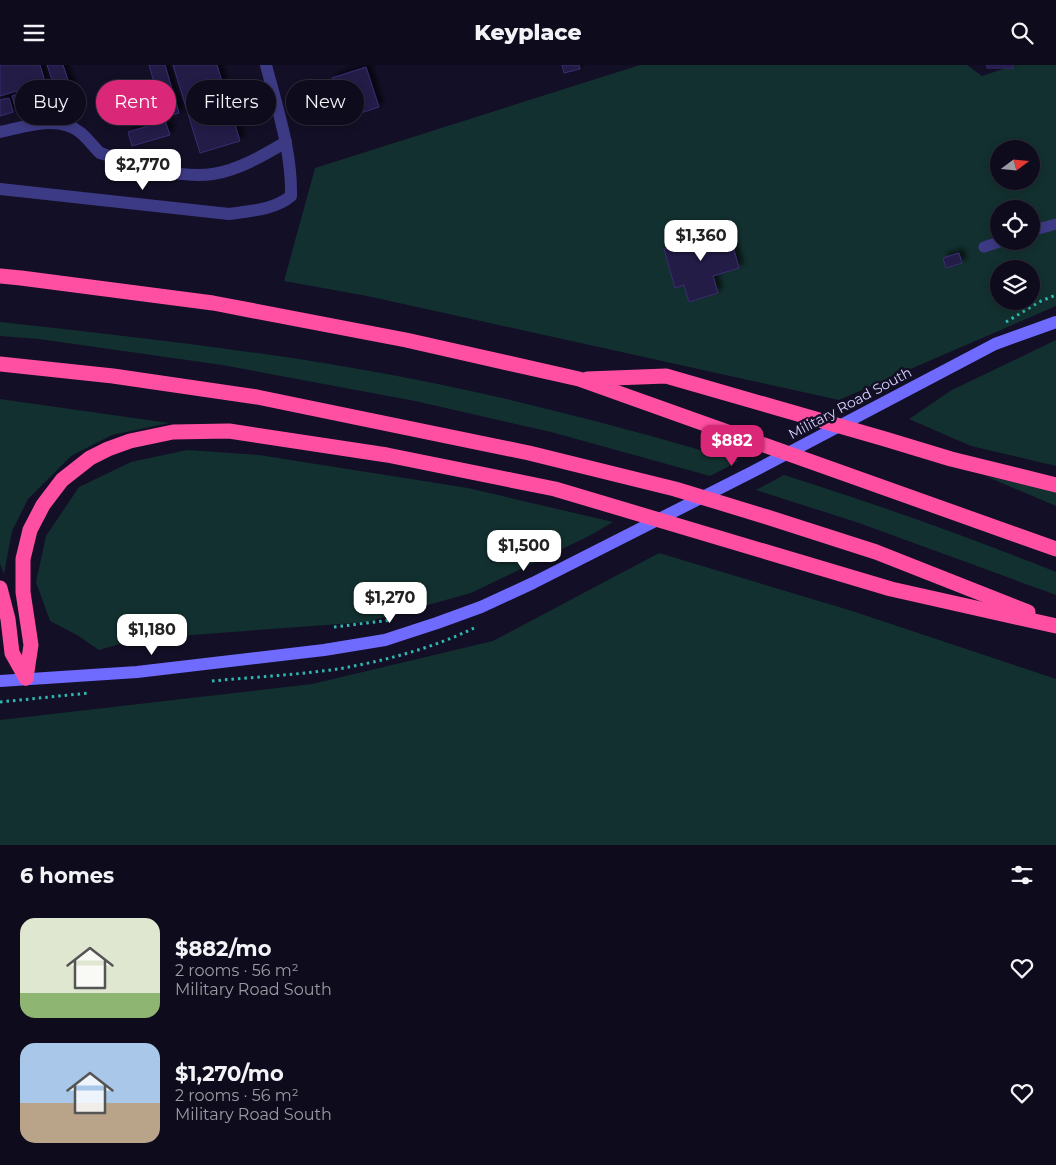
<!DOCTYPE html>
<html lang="en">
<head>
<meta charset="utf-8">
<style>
  :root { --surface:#0e0b1c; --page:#1c1929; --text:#f1f3f6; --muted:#9b9ba3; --line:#2e2b3b; --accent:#db2777 }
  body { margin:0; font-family:Montserrat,sans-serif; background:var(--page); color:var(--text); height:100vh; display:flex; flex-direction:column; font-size:19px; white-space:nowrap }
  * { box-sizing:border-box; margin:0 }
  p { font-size:16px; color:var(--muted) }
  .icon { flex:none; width:28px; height:28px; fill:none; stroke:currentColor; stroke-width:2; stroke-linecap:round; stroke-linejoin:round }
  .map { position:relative; height:780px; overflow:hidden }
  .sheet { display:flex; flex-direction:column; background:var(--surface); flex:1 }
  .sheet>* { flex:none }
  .top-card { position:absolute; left:15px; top:15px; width:500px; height:45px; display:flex; gap:10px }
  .needle { width:32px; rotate:74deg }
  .fabs { position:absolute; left:990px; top:75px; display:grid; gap:10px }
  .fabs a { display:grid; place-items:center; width:50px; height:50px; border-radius:50%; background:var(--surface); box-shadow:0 2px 8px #0003,0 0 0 1px var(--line); font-size:25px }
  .price { position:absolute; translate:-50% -42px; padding:0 11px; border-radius:10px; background:#fff; color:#222; font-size:16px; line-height:32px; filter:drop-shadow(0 1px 2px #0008) }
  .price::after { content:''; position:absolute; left:50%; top:30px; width:15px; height:11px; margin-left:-8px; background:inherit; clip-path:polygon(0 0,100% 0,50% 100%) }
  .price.on { background:var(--accent); color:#fff }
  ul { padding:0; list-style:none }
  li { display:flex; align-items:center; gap:15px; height:125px; padding:0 20px }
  li span { display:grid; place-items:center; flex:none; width:140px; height:100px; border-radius:15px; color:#555 }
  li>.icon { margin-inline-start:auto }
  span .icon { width:60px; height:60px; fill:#fffc; stroke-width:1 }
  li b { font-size:21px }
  h2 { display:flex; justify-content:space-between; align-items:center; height:60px; padding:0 20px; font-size:21px }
  .tag { padding:0 18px; border-radius:22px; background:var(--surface); box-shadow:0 2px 8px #0003,0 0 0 1px var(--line); font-size:18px; line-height:45px }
  .tag.on { background:var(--accent); color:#fff }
  header { display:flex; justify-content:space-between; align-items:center; height:65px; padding:0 20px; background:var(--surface); font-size:22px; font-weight:800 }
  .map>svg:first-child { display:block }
  .green { fill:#12302f; fill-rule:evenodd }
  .building { fill:#241b47; stroke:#3b2d73; filter:url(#shadow) }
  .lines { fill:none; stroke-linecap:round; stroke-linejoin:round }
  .path { stroke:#2fb8b0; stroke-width:3; stroke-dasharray:2.5 4; stroke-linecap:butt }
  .service { stroke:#3d3a85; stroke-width:11 }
  .minor { stroke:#3d3a85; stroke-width:12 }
  .secondary { stroke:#6f6bff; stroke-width:12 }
  .motorway { stroke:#ff4fa3; stroke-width:15 }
  .labels { text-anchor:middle; stroke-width:5; stroke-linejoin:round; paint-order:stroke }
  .street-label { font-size:14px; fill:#d9d4ff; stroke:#130f26 }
</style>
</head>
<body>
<header><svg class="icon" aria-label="menu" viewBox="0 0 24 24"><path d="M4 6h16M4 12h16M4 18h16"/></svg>Keyplace<svg class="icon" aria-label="search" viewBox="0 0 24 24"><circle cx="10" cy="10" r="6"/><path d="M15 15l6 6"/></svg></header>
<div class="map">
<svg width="1056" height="780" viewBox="0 0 1056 780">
  <defs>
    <filter id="shadow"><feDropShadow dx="4.5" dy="-4.5" stdDeviation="2.5" flood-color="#0009"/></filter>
  </defs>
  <rect width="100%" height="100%" fill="#130f26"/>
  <g class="green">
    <path d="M640,0H967L982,11L1015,0H1056V241L839,335L367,231L284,216L315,103ZM999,84H1031V116H999ZM999,144H1031V176H999ZM999,204H1031V236H999Z"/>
    <path d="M0,257C118,270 236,283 353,303C484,325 612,359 739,396L710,411L551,367L415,336L222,300L39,274L0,271Z"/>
    <path d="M1056,275V401L971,381L909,354L952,325Z"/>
    <path d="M0,334L169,358L112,370L71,391L28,434L12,466L4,509L0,499Z"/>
    <path d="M187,385L259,390L468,423L613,457L589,471L471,528L367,557L137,574L99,585L77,570L50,556L36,517L46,471L79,422L131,397Z"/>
    <path d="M784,410C876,439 966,471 1056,507V530L859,458L756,425Z"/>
    <path d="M985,411L1056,426V441Z"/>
    <path d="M659,488L849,545L1056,614V780H0V655L312,619L493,576Z"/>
  </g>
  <g class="building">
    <path d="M0,0H40L45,17L0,31Z"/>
    <path d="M47,0H63L71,24L57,29Z"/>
    <path d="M149,0H165L172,24L157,28Z"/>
    <path d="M173,0H217L240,76L200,88Z"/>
    <path d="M562,0H579L580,4L564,8Z"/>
    <rect x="987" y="0" width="26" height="3"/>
    <path d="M366,2L379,42L346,53L332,13Z"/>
    <path d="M50,20L53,34L16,45L12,31Z"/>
    <path d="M173,26L179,48L165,52L159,30Z"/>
    <path d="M9,33L13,47L0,51V35Z"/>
    <path d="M165,56L170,70L132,81L128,67Z"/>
    <path d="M728,164L739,203L713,211L718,228L689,237L684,220L675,223L664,184L677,180L674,172L697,165L699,172Z"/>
    <path d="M959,188L962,198L946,203L943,193Z"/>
  </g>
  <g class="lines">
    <g class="path">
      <path d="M1006,257L1041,236L1056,230"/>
      <path d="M334,562L392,555"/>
      <path d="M212,616C254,612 296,610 338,604C384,596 434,583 476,562"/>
      <path d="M0,637L89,628"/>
    </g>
    <g class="service">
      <path d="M1031,166L1056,159"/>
      <path d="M984,182L1002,176"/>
    </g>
    <g class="minor">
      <path d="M0,67C24,62 59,49 81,68C88,74 93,81 100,88C134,99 177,114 213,109C239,105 264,90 286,77"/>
      <path d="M0,124L229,149C250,146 274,145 291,131C292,86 277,43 266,0"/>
    </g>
    <path class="secondary" d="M0,616L137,607L324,585L385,575L437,558L481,542L533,518L752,407L995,279L1056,257"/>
    <g class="motorway">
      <path d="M0,211L21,213L213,238L406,275L579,314L1056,484"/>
      <path d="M0,299L113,311L257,332L529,388L675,424L767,452L876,487L1028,547"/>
      <path d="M587,314L666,311L885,374L951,394L1056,420"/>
      <path d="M0,523L8,554L12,588L26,613"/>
      <path d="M26,613L31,580L23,527V494L30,465L43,440L62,415L90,393L108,384L130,376L173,367L229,366L387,390L555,424L891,524L1056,561"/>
    </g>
  </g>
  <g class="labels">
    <g class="street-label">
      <text transform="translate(850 338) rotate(-28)" y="5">Military Road South</text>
    </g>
  </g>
</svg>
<div class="fabs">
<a><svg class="needle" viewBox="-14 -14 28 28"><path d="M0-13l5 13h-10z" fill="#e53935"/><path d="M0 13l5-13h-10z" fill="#9b9ba3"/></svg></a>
<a><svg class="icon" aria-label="locate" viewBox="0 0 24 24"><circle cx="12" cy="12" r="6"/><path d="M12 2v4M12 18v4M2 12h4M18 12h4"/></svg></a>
<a><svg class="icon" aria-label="layers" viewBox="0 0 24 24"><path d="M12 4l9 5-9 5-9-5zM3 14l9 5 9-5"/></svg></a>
</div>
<b class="price" style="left:143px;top:126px">$2,770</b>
<b class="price" style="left:701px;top:197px">$1,360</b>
<b class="price on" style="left:732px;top:402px">$882</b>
<b class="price" style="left:524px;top:507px">$1,500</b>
<b class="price" style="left:390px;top:559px">$1,270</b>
<b class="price" style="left:152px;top:591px">$1,180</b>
<div class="top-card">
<a class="tag">Buy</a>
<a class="tag on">Rent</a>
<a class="tag">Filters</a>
<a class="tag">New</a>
</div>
</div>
<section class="sheet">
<h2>6 homes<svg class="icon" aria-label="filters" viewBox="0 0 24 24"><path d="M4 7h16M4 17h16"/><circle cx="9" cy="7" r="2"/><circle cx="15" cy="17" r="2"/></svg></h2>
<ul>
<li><span style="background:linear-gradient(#dfe7d0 75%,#8fb573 0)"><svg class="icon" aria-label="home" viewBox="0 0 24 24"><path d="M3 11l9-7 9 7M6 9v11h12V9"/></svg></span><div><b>$882/mo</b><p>2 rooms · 56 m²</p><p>Military Road South</p></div><svg class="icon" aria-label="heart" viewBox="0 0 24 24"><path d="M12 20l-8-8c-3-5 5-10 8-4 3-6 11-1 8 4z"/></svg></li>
<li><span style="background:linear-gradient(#a9c7e8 60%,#b9a48a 0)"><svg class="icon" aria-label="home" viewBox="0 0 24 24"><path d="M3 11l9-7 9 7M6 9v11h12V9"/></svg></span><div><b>$1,270/mo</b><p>2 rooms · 56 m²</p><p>Military Road South</p></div><svg class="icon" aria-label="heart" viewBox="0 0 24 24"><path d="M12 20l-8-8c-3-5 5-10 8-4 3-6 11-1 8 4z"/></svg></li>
</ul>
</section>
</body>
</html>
